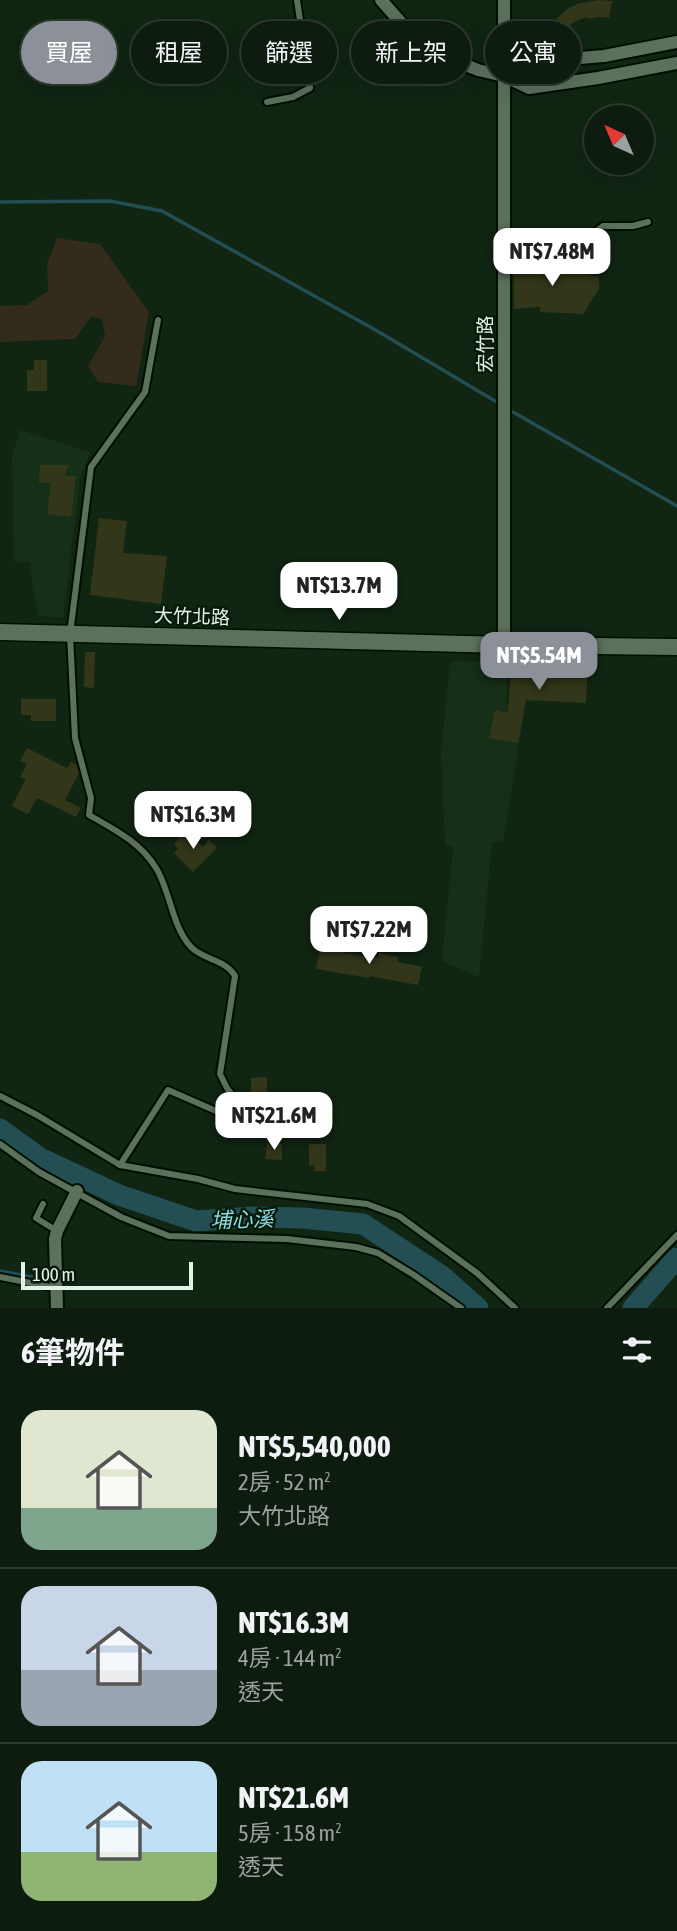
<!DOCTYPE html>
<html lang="zh-TW">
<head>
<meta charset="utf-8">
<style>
  :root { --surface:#0d1c0e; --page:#1b291c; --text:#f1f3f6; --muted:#9aa19e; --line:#2d3a2e; --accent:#8c9099 }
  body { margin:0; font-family:"Asap Condensed","Noto Sans TC",sans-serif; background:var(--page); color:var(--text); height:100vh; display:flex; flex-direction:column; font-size:26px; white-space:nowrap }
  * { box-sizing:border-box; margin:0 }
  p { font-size:23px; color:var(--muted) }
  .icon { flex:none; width:38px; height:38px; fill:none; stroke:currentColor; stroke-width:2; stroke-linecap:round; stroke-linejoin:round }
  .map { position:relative; height:1308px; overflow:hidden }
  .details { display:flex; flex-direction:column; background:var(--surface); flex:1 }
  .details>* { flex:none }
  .top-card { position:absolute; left:21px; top:21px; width:635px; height:63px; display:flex; gap:14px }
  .needle { width:46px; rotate:316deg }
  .buttons { position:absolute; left:584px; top:105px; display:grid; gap:14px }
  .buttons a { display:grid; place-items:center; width:70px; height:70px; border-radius:50%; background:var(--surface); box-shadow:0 7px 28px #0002,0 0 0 2px var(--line); font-size:35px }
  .scale { position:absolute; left:21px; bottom:18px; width:172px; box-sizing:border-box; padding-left:7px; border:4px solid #e4f1e5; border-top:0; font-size:19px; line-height:24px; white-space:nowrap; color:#e4f1e5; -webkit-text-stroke:5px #081b0a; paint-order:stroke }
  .price { position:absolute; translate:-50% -60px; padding:0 16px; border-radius:14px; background:#fff; color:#222; font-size:23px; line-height:46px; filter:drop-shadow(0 2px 4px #0008) }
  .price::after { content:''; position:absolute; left:50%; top:42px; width:21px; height:16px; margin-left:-10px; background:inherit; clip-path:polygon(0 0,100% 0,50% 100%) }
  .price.selected { background:var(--accent); color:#fff }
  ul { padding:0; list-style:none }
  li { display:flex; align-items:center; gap:21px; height:175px; padding:0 21px }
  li+li { border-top:2px solid var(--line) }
  li span { display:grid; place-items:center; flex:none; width:196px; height:140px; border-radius:21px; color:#555 }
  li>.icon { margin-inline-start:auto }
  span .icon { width:84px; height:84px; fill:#fffc; stroke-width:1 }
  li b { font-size:30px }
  h2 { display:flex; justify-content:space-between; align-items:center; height:84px; padding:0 21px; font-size:30px }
  .chip { padding:0 24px; border-radius:32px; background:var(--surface); box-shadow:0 7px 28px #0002,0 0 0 2px var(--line); font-size:24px; line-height:63px }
  .chip.selected { background:var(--accent); color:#fff }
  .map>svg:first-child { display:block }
  .built { fill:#162f18 }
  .green { fill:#332b1b }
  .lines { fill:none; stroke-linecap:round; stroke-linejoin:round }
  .stream { stroke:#234e54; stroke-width:3.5 }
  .river { stroke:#234e54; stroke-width:21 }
  .building { fill:#333719 }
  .service-casing { stroke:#000d01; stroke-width:10 }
  .minor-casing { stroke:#000d01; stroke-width:16 }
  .tertiary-casing { stroke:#000d01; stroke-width:19 }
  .service { stroke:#5b715c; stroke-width:6 }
  .minor { stroke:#5b715c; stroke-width:12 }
  .tertiary { stroke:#5b715c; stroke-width:16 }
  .labels { text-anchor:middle; stroke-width:5; stroke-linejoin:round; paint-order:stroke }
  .street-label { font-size:19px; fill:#e4f1e5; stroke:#081b0a }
  .water-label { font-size:21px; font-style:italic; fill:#8ad9e4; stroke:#081b0a }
</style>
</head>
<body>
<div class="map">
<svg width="677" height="1308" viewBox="0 0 677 1308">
  <rect width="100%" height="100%" fill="#112513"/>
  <g class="built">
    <path d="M20,430L90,452L80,479L63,618L39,616L33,590L30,562H14L12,457Z"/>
    <path d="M450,661L508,662L506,704L525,706L503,842H492L479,977L442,961L453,846H445L441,753Z"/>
  </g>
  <path class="green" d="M57,238L100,244L149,312L136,386L98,382L88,366L105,336L102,319L91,317L75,339L0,342V306L27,305L48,291L47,264Z"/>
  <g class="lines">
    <g class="stream">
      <path d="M0,202L110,201L162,211L379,332L495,401"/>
      <path d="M513,412L677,506"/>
      <path d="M0,1271L48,1280"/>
    </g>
    <g class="river">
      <path d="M0,1129L40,1158L119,1195L196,1221L254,1217L302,1218L363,1224L442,1276L478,1308"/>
      <path d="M633,1308L677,1258"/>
    </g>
  </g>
  <g class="building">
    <path d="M599,0L612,1L609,18L599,17L588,19L587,17L574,22L565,29L556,19L567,9L579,3Z"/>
    <path d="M513,258L599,277V289L583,314L540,312V307L514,309Z"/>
    <path d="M34,360H47V391H27V370H34Z"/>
    <path d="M40,465H69L65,475L76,476L71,517L47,514L51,483H39Z"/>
    <path d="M99,518L127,521L123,553L167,556L161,604L90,595Z"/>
    <path d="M85,652H95L94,688L84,687Z"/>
    <path d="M528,659L588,663L586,703L526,700L518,743L489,738L495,710L508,713L511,664L528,665Z"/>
    <path d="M21,699H56V721H31V715H21Z"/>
    <path d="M27,748L67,768L71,762L76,764L79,773L65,800L81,808L76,817L37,798L28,814L12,806L26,779L20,777L27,764L20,761Z"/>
    <path d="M186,831L203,847L209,840L217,848L193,872L174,853L178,849L174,844Z"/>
    <path d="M320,949L378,958L379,953L398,957V962L422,967L418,985L369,976V978L316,969Z"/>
    <path d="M267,1077V1095H251V1078Z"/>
    <path d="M267,1143L282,1144V1160L265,1159Z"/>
    <path d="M309,1144H326V1171H314V1165H309Z"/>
  </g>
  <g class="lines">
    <g class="service-casing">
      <g id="service">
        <path d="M267,102L293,97L310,88L297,0"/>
        <path d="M505,243L568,259L578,246L603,226H633L648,222"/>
        <path d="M158,320L145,392L91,467L70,634L75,738L91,798L89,815C115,830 140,842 156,868C170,890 172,927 191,947C203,960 225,959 235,976L220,1074L227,1088L258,1130"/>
        <path d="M0,1096L37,1115L120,1165L198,1179L235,1189L367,1204L399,1216L477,1273L515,1308"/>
        <path d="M0,1144L39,1172L121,1217L169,1236L287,1239L356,1247L378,1253L414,1275L461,1308"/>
        <path d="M120,1165L168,1090L232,1118L239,1103"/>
        <path d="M43,1204L36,1218L57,1231"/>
        <path d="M0,1277L56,1288"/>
        <path d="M607,1308L677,1235"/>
      </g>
    </g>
    <g class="minor-casing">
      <g id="minor">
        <path d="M381,0L404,26L434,52L478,70L504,76L529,88L598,78L677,63"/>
        <path d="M504,0V645"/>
        <path d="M504,76L530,62L604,56L677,42"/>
        <path d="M57,1308L55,1239L57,1231L77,1191"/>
      </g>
    </g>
    <g class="tertiary-casing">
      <path id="tertiary" d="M0,632L504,645L677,647"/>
    </g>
    <use href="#service" class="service"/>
    <use href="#minor" class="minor"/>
    <use href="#tertiary" class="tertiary"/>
  </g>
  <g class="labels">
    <g class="street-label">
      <text transform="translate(485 344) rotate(-90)" y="7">宏竹路</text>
      <text transform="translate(192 616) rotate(2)" y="7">大竹北路</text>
    </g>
    <g class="water-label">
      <text transform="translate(242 1220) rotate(-2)" y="7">埔心溪</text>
    </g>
  </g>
</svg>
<div class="buttons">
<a><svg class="needle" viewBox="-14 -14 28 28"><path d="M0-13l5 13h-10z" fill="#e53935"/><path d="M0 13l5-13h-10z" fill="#9aa19e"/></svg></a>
</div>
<div class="scale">100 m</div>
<b class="price" style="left:552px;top:288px">NT$7.48M</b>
<b class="price" style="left:339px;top:622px">NT$13.7M</b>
<b class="price selected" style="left:539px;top:692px">NT$5.54M</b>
<b class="price" style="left:193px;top:851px">NT$16.3M</b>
<b class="price" style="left:369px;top:966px">NT$7.22M</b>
<b class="price" style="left:274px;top:1152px">NT$21.6M</b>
<div class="top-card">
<a class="chip selected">買屋</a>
<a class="chip">租屋</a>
<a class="chip">篩選</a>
<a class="chip">新上架</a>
<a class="chip">公寓</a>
</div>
</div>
<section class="details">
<h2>6筆物件<svg class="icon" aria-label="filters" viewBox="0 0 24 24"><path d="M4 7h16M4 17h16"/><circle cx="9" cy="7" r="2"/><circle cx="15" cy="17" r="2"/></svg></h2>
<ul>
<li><span style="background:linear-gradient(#dfe7d0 70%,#7fa58c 0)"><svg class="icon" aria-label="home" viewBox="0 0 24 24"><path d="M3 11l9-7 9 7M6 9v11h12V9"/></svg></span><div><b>NT$5,540,000</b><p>2房 · 52 m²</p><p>大竹北路</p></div></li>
<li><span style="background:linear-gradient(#c9d6e8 60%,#9aa5b1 0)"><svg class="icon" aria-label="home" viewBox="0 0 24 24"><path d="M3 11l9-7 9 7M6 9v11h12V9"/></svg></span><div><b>NT$16.3M</b><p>4房 · 144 m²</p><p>透天</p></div></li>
<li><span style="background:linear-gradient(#bfe0f5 65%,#8fb573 0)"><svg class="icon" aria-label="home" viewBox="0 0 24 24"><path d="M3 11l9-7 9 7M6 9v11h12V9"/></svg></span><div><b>NT$21.6M</b><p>5房 · 158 m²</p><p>透天</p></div></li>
</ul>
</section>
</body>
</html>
